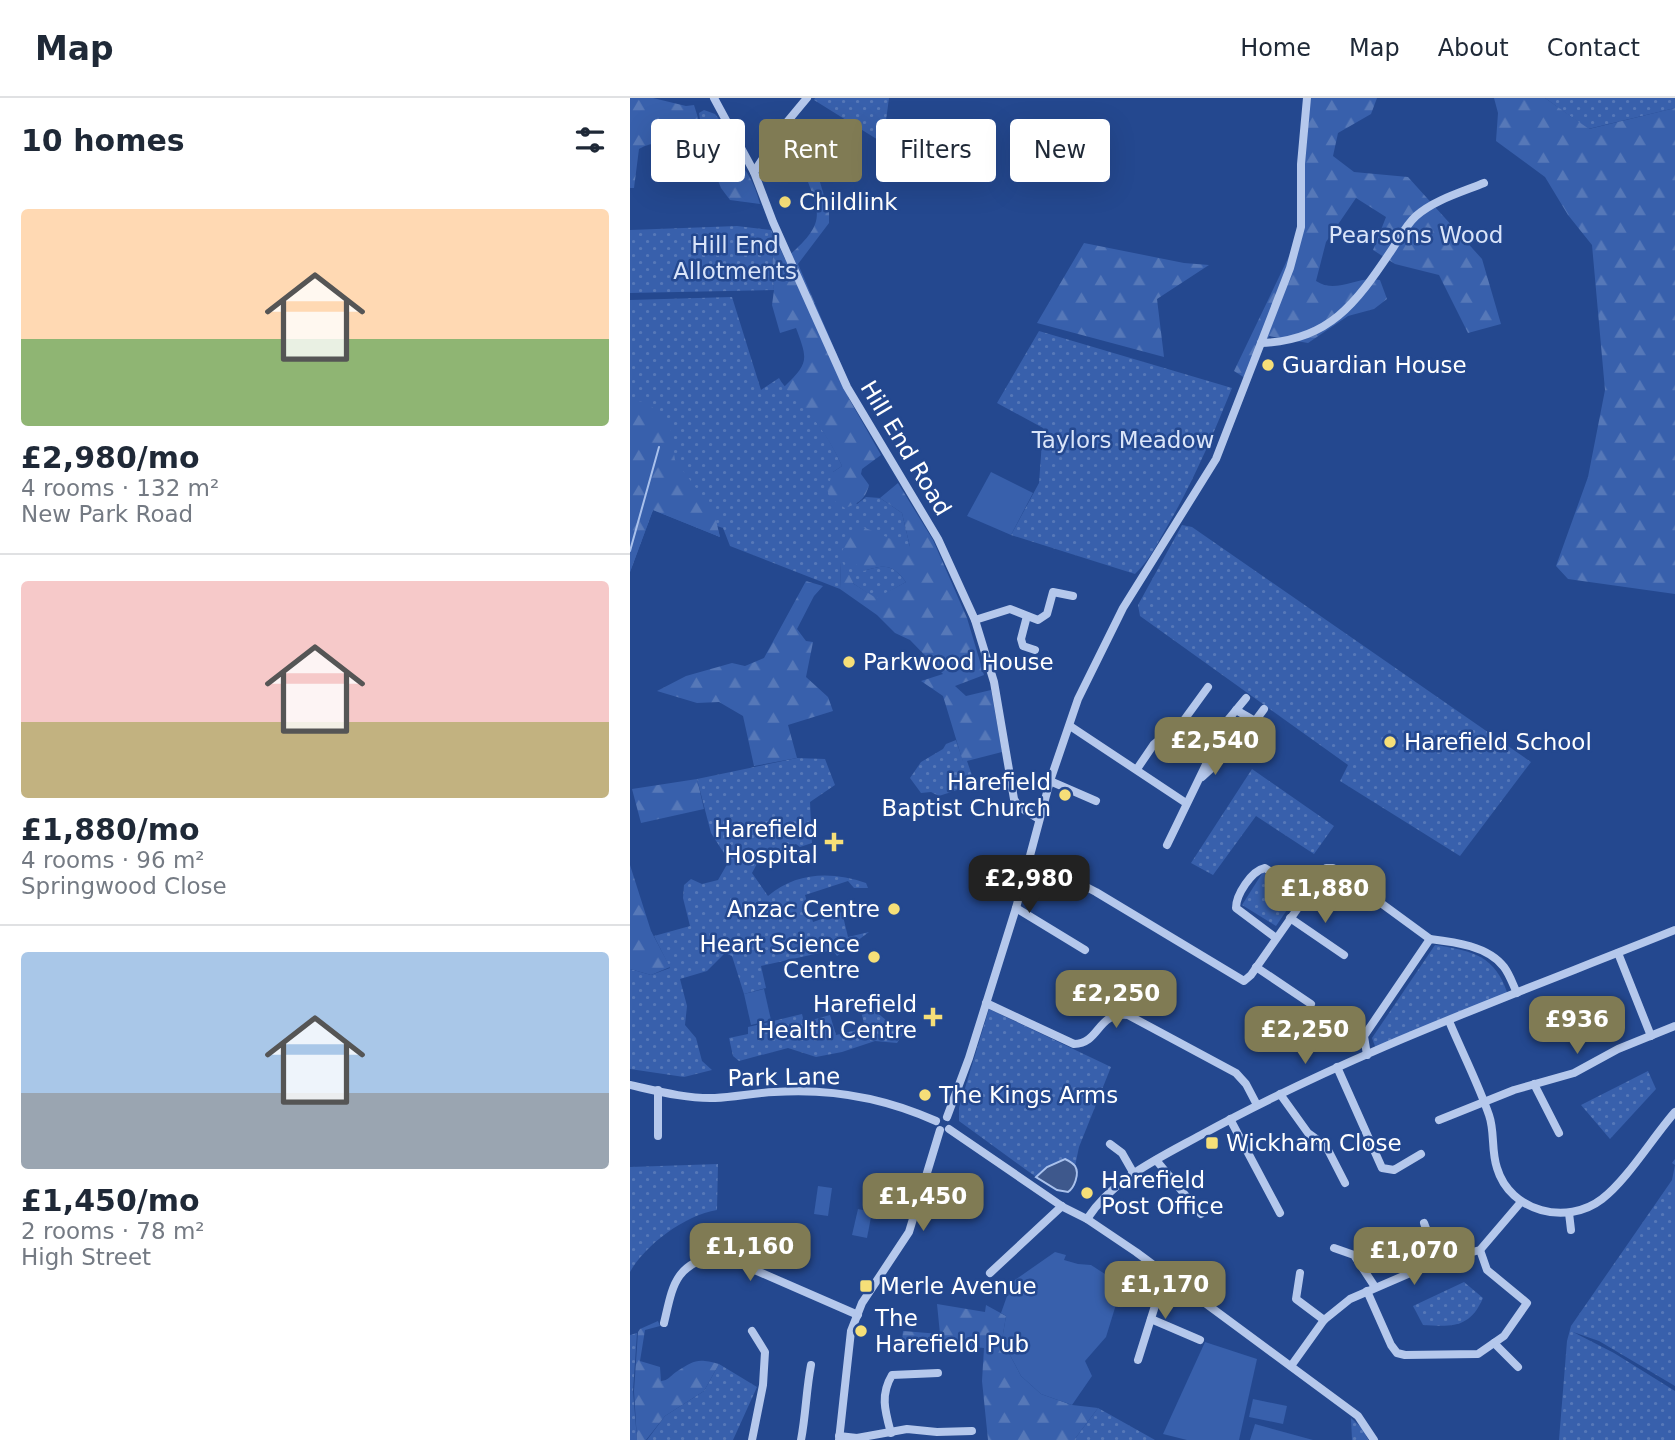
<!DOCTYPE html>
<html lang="en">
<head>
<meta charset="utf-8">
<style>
  :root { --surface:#fff; --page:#f6f6f7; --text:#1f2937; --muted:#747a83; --line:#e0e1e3; --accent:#807b54 }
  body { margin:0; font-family:"DejaVu Sans",sans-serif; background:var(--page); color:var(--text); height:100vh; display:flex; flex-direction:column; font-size:26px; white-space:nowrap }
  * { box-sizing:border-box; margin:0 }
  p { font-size:23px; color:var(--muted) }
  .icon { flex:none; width:38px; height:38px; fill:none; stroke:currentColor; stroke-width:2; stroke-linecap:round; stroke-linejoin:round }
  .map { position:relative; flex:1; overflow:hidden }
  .sheet { display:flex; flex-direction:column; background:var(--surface); width:630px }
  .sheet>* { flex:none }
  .guide { position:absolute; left:21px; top:21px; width:665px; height:63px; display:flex; gap:14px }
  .price { position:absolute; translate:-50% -60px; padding:0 16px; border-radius:14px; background:var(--accent); color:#fff; font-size:23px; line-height:46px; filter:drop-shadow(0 2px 4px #0008) }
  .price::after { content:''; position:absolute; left:50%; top:42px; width:21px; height:16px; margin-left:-10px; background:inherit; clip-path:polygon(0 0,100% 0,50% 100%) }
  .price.active { background:#222; color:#fff }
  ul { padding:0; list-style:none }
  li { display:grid; align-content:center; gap:14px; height:371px; padding:0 21px }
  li+li { border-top:2px solid var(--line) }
  li span { display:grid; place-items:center; height:217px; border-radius:7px; color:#555 }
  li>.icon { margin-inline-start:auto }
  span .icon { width:126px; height:126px; fill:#fffc; stroke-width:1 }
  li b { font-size:30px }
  h2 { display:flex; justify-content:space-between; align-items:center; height:84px; padding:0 21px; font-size:30px }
  .chip { padding:0 24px; border-radius:7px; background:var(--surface); box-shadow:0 7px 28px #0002; font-size:24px; line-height:63px }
  .chip.active { background:var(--accent); color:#fff }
  header { display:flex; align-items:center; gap:42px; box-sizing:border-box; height:98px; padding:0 35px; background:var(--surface); border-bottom:2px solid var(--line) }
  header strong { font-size:33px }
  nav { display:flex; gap:38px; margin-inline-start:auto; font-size:24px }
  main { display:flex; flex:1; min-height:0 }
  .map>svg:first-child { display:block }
  .green { fill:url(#green-dots) }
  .forest { fill:url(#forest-firs) }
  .pitch { fill:#3860ac }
  .water { fill:#3e588c; stroke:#a9c1ec; stroke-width:2 }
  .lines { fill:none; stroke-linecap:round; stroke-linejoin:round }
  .stream { stroke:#a9c1ec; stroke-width:2 }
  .minor { stroke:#b5c8ec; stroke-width:8 }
  .poi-dot { fill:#f6df78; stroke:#24488f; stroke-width:2.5 }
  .labels { text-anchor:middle; stroke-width:5; stroke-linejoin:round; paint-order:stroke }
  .poi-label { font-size:23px; fill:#fff; stroke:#24488f; text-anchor:start }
  .park-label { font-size:23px; fill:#d9e4f9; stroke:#24488f }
  .street-label { font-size:23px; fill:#fff; stroke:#24488f }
</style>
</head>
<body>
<header>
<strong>Map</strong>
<nav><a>Home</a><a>Map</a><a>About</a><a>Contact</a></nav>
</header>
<main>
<section class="sheet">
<h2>10 homes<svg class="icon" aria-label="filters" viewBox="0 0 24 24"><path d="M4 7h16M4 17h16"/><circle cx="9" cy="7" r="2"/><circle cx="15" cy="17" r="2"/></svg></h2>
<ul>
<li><span style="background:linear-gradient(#ffd9b3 60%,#8fb573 0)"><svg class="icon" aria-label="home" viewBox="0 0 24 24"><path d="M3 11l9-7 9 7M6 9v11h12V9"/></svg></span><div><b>£2,980/mo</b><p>4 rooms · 132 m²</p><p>New Park Road</p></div></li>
<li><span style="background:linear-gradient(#f6c9c9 65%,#c2b280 0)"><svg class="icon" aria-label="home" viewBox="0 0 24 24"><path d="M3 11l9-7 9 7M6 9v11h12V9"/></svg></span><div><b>£1,880/mo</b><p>4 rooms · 96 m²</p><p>Springwood Close</p></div></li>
<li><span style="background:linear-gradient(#a9c7e8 65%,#9aa5b1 0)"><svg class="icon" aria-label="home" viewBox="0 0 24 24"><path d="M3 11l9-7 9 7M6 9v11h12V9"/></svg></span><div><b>£1,450/mo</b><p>2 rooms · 78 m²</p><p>High Street</p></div></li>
</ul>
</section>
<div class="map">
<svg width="1045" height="1342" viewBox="0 0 1045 1342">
  <defs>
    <pattern id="green-dots" width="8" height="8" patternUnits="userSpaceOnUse" patternTransform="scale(1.75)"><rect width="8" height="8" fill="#3860ac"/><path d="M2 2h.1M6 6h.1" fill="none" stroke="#5678b8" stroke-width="1.8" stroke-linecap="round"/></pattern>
    <pattern id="forest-firs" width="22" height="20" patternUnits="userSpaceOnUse" patternTransform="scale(1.75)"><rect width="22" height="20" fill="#3860ac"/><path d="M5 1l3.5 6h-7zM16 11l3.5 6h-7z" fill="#5678b8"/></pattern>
  </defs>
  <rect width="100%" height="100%" fill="#24488f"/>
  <g class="green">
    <path d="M185,0H259L253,45L184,2Z"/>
    <path d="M915,0H1045V10L958,31Z"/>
    <path d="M74,12L85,16L94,28L81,37L70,22L69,15Z"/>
    <path d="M107,128L141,132L144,192L0,195V132Z"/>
    <path d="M102,199L131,292L149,280C155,291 165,297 172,306C189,325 202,345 212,368L203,374L227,406L236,399L250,400L272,415L280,449L233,473C255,467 261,465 276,484L246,501L224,486L211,464L210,491L100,448L93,430L87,428L90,439L23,412L0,474V202Z"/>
    <path d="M409,233L602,290C583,337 564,382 538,427C528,444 520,462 505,476L381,437L409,385L413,330L367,305Z"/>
    <path d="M552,427L562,429L901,664L830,758L710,683L718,667L510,518L508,507Z"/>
    <path d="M326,642L333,663H337L345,686L309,698L301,694L291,695L280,680L291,664L313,651L316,646Z"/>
    <path d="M167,660L195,661L205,687L180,704L182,745L170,749L166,746L130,760L122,775L138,798C166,774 202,773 236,785L238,790H224L218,783L175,797L183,824L212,814L218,839L239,834L207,858L203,852L131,868L136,890L114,896L102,858L95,855L77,873L50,881L57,908L55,927L66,940L72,963L82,972L54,979L0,971V871L21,877L40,870L24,838L60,828L53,800L54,787L61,781L72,786L88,782L99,763L81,735L67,681Z"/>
    <path d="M622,671L704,728L684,756L626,718L583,777L561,765Z"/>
    <path d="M633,774L668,796L646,828L612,807Z"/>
    <path d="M805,847C843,853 865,857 878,897L746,951L742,940Z"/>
    <path d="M234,904L273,936L267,945L245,943L212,954L186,959L158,950L109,963L103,958L99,940L118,936V929L172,916L174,924L200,917L206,937L235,930L230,909Z"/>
    <path d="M359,911L481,969L449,1049L445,1068L435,1061L417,1070L406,1079L329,1023V1010Z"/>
    <path d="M1018,973L1026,991L980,1041L951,1007Z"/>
    <path d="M1045,1061V1288L969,1243L943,1234L984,1255L1045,1293V1342H929L937,1243L941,1228L1042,1082L1045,1067L1042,1065Z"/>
    <path d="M88,1066L87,1112C55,1117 15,1147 0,1174V1069Z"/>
    <path d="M834,1184L853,1200C840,1230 822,1229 793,1227L783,1208Z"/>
    <path d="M7,1235L3,1293L7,1342H0V1237Z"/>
    <path d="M89,1266L127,1289L103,1342H17L35,1318L74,1293Z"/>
    <path d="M468,1310L525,1342H444Z"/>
    <path d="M721,1320L733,1331L738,1342H722Z"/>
  </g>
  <g class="forest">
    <path d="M0,0H23L56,8L64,7L69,23L86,51L75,62C54,50 32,37 9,51L4,90H0Z"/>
    <path d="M681,0H747L741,16L708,35L703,58L724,74L778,79L852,161L871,226L838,235L809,177L765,166L743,152L756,119L726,100L696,144L686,183C707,197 726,177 750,182L757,201L744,211L718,218L678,245L639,238L618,282L604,273L673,129L674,29Z"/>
    <path d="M864,0H915L959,31L1045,10V496L938,481L926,468L958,379L975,292L962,147L938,117L915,79L866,43L868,15Z"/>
    <path d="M98,56C116,67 125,86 130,106L100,102L91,90L83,70L93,66Z"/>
    <path d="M176,56L183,61L199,114V125L168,166L217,280L218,299L251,357L232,371L231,376L239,387C235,402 229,405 215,410L200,400L197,391L203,374L212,368C198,337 179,312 154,289C179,265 178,262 166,230L150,235L142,207L144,192L141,132L155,161C202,121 188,115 170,62Z"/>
    <path d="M454,145L554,165L579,167L527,201L534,259L407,225Z"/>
    <path d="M17,303L40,330L45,362L84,414L90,439L23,412L0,474V304Z"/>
    <path d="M268,385L303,442L337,520L354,577L325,588L336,598L361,592L372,654L333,664L313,598L291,583L313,576L280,542L265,535L247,517L210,491L211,462L224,486L246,500L276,484C261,465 255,467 233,473L212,453L226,426L280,449L272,415L250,400Z"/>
    <path d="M176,483L193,488L184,498L167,531L176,543L183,544L176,579L198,599L203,613L158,627L167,660L124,668L113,618L89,604L67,605L27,593L56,578L102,565L115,568L134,560Z"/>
    <path d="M67,681L74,711L11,725L2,691Z"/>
    <path d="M0,767L21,833L40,869L21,877L0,871Z"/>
    <path d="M307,1206L355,1214L356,1207L376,1218L372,1242L391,1278L411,1296L442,1307L468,1310L444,1342H358L352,1283L354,1250L272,1242L273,1233L310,1236Z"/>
    <path d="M28,1223L30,1228L15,1232L10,1263L30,1269L31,1283C39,1282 39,1279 46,1274C65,1262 67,1260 89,1266L74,1293L35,1318L16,1342H7L4,1293L8,1234L10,1231Z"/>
  </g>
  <g class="pitch">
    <path d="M361,374L403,395L381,437L337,418Z"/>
    <path d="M134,891L141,922L121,927L114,896Z"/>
    <path d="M188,1088L202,1090L198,1118L184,1116Z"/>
    <path d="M228,1111L242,1114L237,1140L222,1137Z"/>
    <path d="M425,1154L436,1157L434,1162L448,1166L461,1167L492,1187L476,1239L455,1263L462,1278L442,1307L411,1296L391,1278L372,1242L376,1218L371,1215L382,1184Z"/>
    <path d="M575,1244L627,1261L609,1342H557L533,1336Z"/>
    <path d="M623,1301L657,1308L653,1326L619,1319Z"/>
    <path d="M625,1326L683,1342H620Z"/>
  </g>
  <path class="water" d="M435,1061C439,1063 443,1065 445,1068C450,1076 444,1090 438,1094L427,1092L406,1079L417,1069Z"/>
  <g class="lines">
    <path class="stream" d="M0,453L29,349"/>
    <g class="minor">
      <path d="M84,0L124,74L143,124L217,289L308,441L345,522L364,584L384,701L388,708L409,721"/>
      <path d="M124,74L157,24L177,0"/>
      <path d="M631,245C699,243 726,205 761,153C769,141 776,127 786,118C804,102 832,94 854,85"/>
      <path d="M397,518L391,541L393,548L405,552"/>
      <path d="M345,522L380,511L408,522L417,516L423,494L443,498"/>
      <path d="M606,612L625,623"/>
      <path d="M440,628L556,705"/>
      <path d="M507,671L524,646L554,622L578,589"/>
      <path d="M572,679L608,646L634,611"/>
      <path d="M420,683L466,703"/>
      <path d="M537,747L597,623L616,600"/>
      <path d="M400,760L466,794L614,883L621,877L696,770H703L800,841"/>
      <path d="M386,810L455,852"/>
      <path d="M660,820L714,857"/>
      <path d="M646,840L606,810C606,797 621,773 635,770L676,797"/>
      <path d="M988,855L1021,938"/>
      <path d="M626,869L681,906"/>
      <path d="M356,905L444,946C471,945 466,914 498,917L606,975L616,986L627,1007"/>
      <path d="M819,923C832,954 848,985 859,1017C865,1034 861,1052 867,1070C880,1114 937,1128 972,1101C997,1082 1023,1039 1045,1014"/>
      <path d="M737,957L734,938L800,841C825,844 858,848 874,869C880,877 883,887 887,895"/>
      <path d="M707,969L752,1070L764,1072L791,1056"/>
      <path d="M904,986L929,1035"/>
      <path d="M0,987C27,993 57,1001 85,1000C105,999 124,995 144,994C201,990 255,1000 306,1023"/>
      <path d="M28,992V1038"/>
      <path d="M650,996L678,1035L696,1048L715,1085"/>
      <path d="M317,1019L339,960L386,810L420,683L448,601L493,510L586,361L660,170L671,129V66L677,0"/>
      <path d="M600,1021L650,1115"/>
      <path d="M809,1022L884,992L944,975L988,951L1045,928"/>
      <path d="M319,1031L433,1109L457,1121L506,1154L728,1318L744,1342"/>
      <path d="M480,1046L492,1055L504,1076"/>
      <path d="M526,1062L571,1116"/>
      <path d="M939,1115L941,1132"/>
      <path d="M457,1121C483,1081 529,1060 571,1037C722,954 886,896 1045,832"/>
      <path d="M794,1125L808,1163"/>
      <path d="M704,1150L724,1157L745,1189"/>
      <path d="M360,1175L432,1108"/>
      <path d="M670,1175L666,1201L694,1222"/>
      <path d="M737,1193L761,1247L767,1255L775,1257L848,1256L874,1238L897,1205L857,1172L850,1152"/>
      <path d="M521,1221L570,1242"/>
      <path d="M34,1225C43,1187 44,1167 88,1156L228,1217"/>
      <path d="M864,1245L888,1269"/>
      <path d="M508,1262L535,1176"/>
      <path d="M661,1268L694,1222L720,1201L808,1163L850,1152L891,1104"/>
      <path d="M261,1335C255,1313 250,1297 262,1277L308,1275"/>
      <path d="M209,1338L227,1340L277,1331L307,1334L342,1333"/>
      <path d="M122,1342L133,1287L135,1254L122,1233"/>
      <path d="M171,1342C176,1316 176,1293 181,1267"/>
      <path d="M209,1342L221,1233L232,1205L279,1134L310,1032"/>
    </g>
  </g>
  <g class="poi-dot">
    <circle cx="155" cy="104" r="7"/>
    <circle cx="638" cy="267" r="7"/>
    <circle cx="219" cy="564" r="7"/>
    <circle cx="760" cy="644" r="7"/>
    <circle cx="435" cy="697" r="7"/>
    <path d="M200.5 733.5h7v7h7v7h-7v7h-7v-7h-7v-7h7z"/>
    <circle cx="264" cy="811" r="7"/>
    <circle cx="244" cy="859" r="7"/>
    <path d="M299.5 908.5h7v7h7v7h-7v7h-7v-7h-7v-7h7z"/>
    <circle cx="295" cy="997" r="7"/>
    <rect x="575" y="1038" width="14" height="14" rx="3.5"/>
    <circle cx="457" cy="1095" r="7"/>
    <rect x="229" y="1181" width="14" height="14" rx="3.5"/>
    <circle cx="231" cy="1233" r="7"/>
  </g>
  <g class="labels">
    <g class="poi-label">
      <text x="169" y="112">Childlink</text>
      <text x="652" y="275">Guardian House</text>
      <text x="233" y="572">Parkwood House</text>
      <text x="774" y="652">Harefield School</text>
      <text x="421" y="692" text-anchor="end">Harefield<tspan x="421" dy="26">Baptist Church</tspan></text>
      <text x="188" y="739" text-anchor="end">Harefield<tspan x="188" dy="26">Hospital</tspan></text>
      <text x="250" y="819" text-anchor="end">Anzac Centre</text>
      <text x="230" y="854" text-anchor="end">Heart Science<tspan x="230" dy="26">Centre</tspan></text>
      <text x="287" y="914" text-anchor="end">Harefield<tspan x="287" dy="26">Health Centre</tspan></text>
      <text x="309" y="1005">The Kings Arms</text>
      <text x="596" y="1053">Wickham Close</text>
      <text x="471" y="1090">Harefield<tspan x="471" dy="26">Post Office</tspan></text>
      <text x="250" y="1196">Merle Avenue</text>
      <text x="245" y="1228">The<tspan x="245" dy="26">Harefield Pub</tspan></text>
    </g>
    <g class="park-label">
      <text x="786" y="145">Pearsons Wood</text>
      <text x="105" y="155">Hill End<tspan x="105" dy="26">Allotments</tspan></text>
      <text x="493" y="350">Taylors Meadow</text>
    </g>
    <g class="street-label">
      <text transform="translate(276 350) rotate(59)" y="8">Hill End Road</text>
      <text transform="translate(154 979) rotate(-1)" y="8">Park Lane</text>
    </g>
  </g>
</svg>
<b class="price" style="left:585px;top:679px">£2,540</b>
<b class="price active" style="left:399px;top:817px">£2,980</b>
<b class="price" style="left:695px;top:827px">£1,880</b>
<b class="price" style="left:486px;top:932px">£2,250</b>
<b class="price" style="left:947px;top:958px">£936</b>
<b class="price" style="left:675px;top:968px">£2,250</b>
<b class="price" style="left:293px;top:1135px">£1,450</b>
<b class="price" style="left:120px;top:1185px">£1,160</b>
<b class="price" style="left:784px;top:1189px">£1,070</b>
<b class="price" style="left:535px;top:1223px">£1,170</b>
<div class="guide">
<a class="chip">Buy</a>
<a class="chip active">Rent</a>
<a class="chip">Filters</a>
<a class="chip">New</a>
</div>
</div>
</main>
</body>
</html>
